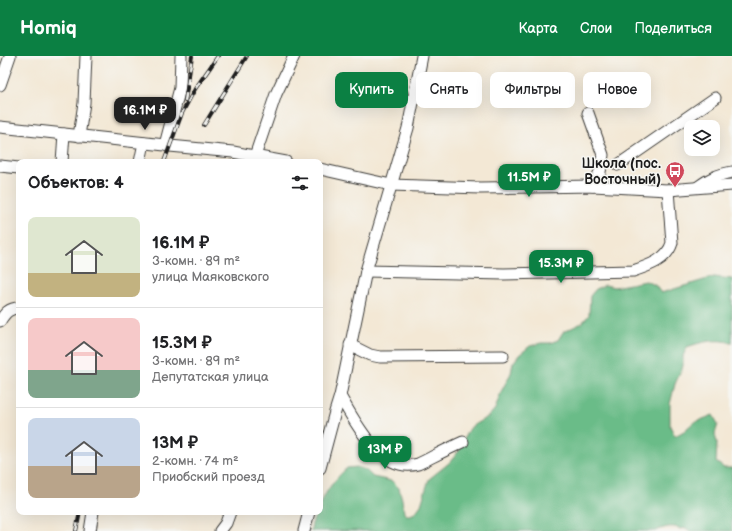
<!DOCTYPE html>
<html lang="ru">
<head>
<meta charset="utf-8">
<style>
  :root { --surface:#fff; --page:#f2f2f2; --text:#202124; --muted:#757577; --line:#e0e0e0; --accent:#0b8043 }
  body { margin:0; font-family:"Balsamiq Sans",sans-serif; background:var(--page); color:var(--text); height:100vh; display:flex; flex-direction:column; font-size:15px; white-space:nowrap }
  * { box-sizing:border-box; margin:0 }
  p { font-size:13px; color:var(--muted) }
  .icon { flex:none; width:22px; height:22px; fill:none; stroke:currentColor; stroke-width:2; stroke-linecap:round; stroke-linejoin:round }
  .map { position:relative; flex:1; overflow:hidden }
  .details { position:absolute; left:16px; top:103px; width:307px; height:356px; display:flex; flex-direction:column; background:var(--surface); border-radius:8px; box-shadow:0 4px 16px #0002 }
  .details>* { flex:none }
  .guide { position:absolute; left:335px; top:16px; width:337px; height:36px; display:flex; gap:8px }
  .buttons { position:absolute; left:684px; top:64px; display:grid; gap:8px }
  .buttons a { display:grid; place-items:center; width:36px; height:36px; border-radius:8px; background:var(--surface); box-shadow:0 4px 16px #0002; font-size:20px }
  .price { position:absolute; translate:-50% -34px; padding:0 9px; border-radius:8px; background:var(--accent); color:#fff; font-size:13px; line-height:26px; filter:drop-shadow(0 1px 2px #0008) }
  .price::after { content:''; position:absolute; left:50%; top:24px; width:12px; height:9px; margin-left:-6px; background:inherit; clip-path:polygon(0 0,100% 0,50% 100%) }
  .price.on { background:#222; color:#fff }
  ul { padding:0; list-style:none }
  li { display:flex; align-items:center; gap:12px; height:100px; padding:0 12px }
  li+li { border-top:1px solid var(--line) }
  li span { display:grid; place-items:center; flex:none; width:112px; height:80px; border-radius:8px; color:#555 }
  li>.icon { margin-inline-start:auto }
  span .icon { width:48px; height:48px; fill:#fffc; stroke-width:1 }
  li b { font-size:17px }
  h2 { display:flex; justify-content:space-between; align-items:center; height:48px; padding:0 12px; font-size:17px }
  .pill { padding:0 14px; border-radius:8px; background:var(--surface); box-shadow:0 4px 16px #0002; font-size:14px; line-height:36px }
  .pill.on { background:var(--accent); color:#fff }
  header { display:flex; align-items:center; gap:24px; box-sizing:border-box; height:56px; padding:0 20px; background:var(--accent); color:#fff }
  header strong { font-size:19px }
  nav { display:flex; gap:22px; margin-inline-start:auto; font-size:14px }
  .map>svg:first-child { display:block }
  .forest { fill:#6bbc88; stroke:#446c52 }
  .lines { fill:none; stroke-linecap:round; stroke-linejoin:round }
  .minor-casing { stroke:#3c3b38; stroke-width:13 }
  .minor { stroke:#fff; stroke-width:11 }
  .rail-casing { stroke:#1c1c1c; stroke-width:4 }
  .rail { stroke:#f6f6f2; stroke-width:2.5; stroke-dasharray:8; stroke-linecap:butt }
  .labels { text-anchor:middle; stroke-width:3; stroke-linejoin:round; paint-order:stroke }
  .poi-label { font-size:14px; font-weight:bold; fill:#1c1c1c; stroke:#f6f6f2; text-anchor:end }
</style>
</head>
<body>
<header>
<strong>Homiq</strong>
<nav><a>Карта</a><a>Слои</a><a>Поделиться</a></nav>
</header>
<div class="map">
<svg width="732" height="475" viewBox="0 0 732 475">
  <rect width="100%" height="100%" fill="#f6f6f2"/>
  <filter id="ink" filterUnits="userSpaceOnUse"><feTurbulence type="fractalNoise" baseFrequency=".025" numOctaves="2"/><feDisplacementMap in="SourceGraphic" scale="8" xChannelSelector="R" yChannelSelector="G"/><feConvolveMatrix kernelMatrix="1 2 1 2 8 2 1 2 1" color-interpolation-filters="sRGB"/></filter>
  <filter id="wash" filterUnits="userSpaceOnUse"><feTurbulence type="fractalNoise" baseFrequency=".012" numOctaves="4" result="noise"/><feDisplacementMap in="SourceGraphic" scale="16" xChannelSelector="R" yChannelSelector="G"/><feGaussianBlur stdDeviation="0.9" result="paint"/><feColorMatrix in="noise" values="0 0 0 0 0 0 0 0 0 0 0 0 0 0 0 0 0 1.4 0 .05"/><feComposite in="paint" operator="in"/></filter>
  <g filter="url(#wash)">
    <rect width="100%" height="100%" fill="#f3e8d5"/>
    <path class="forest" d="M714,221L732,223V287C717,282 701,286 687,291L683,300V310L675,328L670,348V370L675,380L684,375L693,367L713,359L718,368L715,378L717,387L716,406L724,412H732V475H690L686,472L681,473C673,469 664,471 656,475H311C311,468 314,462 317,456H320C320,440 336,422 347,412L357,411L366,414L373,421L392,425L399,432L402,443L404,457L407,459H410L415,457L421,449L429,423L449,407L459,395L466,378L472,370L489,360L495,353L502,334L511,317L513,307L519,299L530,290L541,287H550L558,284L563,276L582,267L589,259L590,240L596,233L605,229L614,231L646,225L655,229L661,237Z"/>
  </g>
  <g filter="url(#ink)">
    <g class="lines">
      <g class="minor-casing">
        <g id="minor">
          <path d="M0,29L10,0"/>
          <path d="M588,57L603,99L600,116L593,130"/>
          <path d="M0,71L165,89L170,90L233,96L286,106"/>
          <path d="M79,80L84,47L86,0"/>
          <path d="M165,89L180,32L181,0"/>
          <path d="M255,100L276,38L294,0"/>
          <path d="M62,106L64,78"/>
          <path d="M140,106L144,87"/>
          <path d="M618,109L715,42"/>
          <path d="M0,110L19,112"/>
          <path d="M320,113L391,129L480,132L593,130L668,134L732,129"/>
          <path d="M698,131C710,122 717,119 732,116"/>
          <path d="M366,215L504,218L633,215C648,210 667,204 672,187L668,134"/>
          <path d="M0,265C5,257 9,252 19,252"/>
          <path d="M350,289L370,299L380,301L503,300"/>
          <path d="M340,340C355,366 381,418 418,408C423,406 428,403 432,401C442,396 452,391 463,386"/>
          <path d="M320,412L335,356L340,340L366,215L408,72L422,0"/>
          <path d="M90,475L93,456"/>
          <path d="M220,475L226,467L230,456"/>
          <path d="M304,475L309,456"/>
        </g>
      </g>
      <use href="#minor" class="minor"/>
      <g class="rail-casing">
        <g id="rail">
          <path d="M185,45L192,0"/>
          <path d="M204,69L247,0"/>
          <path d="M164,106L182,57L195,33L218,0"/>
          <path d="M76,475L80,456"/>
        </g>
      </g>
      <use href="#rail" class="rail"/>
    </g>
  </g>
  <defs>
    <g id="bus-pin" transform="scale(1)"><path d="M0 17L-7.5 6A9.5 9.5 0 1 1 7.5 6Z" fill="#d1495b" stroke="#f6f6f2"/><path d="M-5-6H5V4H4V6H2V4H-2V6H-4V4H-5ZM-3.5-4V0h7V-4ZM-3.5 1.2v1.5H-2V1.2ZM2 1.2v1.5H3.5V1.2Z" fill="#fff"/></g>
  </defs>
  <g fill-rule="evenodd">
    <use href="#bus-pin" x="675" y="115"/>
  </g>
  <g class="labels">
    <g class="poi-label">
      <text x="661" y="112">Школа (пос.<tspan x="661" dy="16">Восточный)</tspan></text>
    </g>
  </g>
</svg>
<div class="buttons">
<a><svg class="icon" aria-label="layers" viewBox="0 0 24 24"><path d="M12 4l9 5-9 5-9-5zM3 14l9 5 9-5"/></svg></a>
</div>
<b class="price on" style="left:145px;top:75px">16.1M ₽</b>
<b class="price" style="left:529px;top:142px">11.5M ₽</b>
<b class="price" style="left:561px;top:228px">15.3M ₽</b>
<b class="price" style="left:385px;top:414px">13M ₽</b>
<div class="guide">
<a class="pill on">Купить</a>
<a class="pill">Снять</a>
<a class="pill">Фильтры</a>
<a class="pill">Новое</a>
</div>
<section class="details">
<h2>Объектов: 4<svg class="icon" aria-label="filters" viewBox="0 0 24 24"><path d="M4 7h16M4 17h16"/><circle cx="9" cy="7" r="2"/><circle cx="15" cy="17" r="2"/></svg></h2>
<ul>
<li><span style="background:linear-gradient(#dfe7d0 70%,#c2b280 0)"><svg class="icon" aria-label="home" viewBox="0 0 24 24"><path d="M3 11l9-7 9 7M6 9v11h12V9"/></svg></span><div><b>16.1M ₽</b><p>3-комн. · 89 m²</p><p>улица Маяковского</p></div></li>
<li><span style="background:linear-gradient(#f6c9c9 65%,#7fa58c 0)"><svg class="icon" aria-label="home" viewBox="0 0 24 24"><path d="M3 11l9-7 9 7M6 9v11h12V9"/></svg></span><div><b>15.3M ₽</b><p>3-комн. · 89 m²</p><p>Депутатская улица</p></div></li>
<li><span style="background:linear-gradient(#c9d6e8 60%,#b9a48a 0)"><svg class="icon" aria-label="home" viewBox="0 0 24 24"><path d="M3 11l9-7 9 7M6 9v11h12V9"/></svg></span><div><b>13M ₽</b><p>2-комн. · 74 m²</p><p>Приобский проезд</p></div></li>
</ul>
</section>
</div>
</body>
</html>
